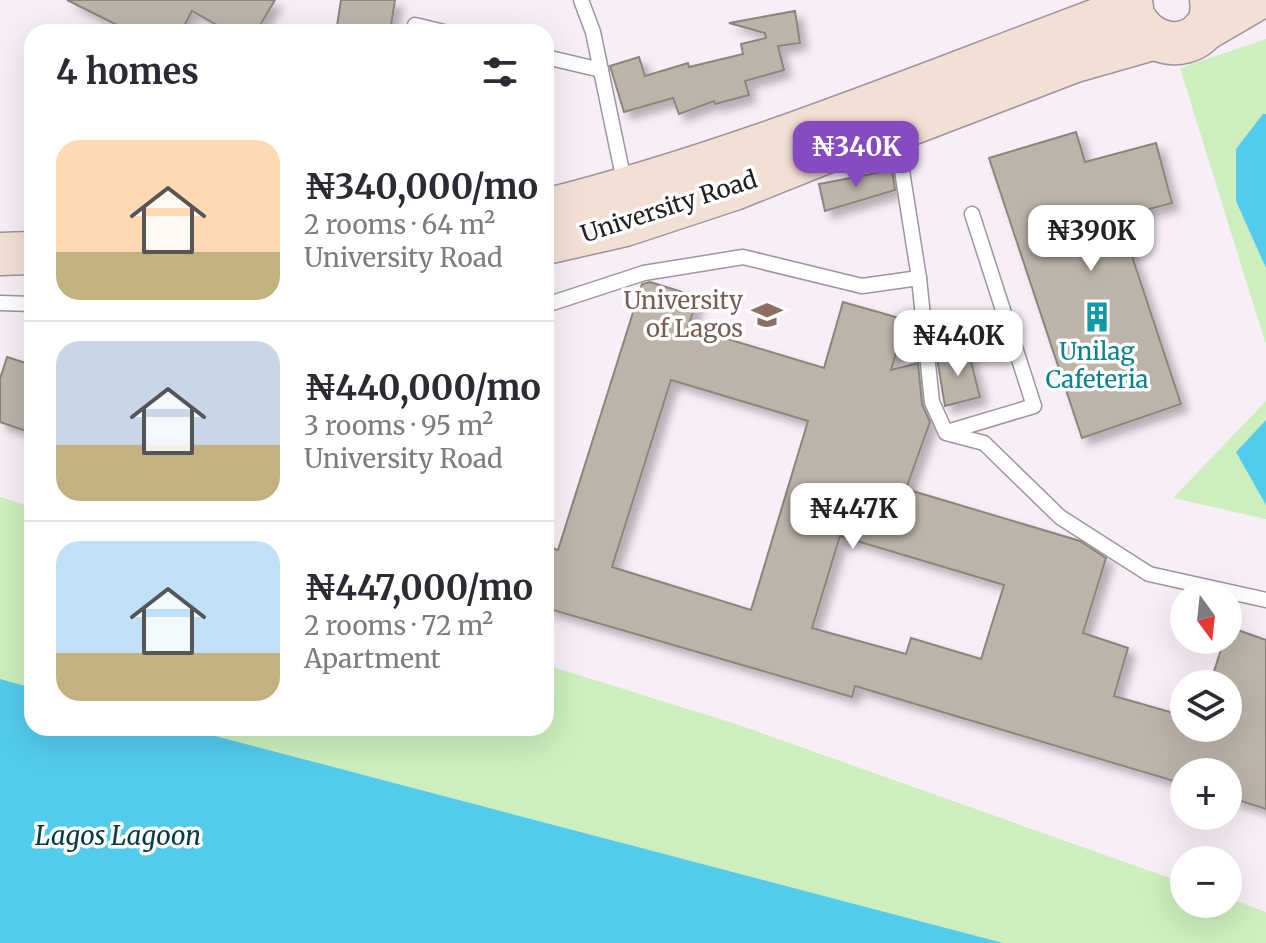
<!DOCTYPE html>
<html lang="en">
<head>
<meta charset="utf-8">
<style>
  :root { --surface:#fff; --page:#f2f2f3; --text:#2b2b33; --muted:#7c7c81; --line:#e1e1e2; --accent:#864ac1 }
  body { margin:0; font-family:Merriweather,serif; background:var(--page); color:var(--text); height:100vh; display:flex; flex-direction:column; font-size:30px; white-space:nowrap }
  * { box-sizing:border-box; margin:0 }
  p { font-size:26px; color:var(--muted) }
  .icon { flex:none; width:44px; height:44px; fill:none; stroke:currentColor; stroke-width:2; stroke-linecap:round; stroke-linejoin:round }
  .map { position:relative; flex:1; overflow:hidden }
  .drawer { position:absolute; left:24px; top:24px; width:530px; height:712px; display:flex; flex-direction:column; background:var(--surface); border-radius:24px; box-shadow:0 8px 32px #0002 }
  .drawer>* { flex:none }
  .needle { width:52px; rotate:165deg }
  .fabs { position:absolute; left:1170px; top:582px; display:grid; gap:16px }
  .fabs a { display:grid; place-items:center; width:72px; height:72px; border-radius:50%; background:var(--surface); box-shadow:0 8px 32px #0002; font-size:40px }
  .price { position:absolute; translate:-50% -68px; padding:0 18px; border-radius:16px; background:#fff; color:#222; font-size:26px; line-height:52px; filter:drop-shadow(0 2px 4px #0008) }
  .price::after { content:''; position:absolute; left:50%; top:48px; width:24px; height:18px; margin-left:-12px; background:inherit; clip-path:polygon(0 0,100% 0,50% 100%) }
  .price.current { background:var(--accent); color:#fff }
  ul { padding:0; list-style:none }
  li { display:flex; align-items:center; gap:24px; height:200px; padding:0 32px }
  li+li { border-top:2px solid var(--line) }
  li span { display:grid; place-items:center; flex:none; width:224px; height:160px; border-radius:24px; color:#555 }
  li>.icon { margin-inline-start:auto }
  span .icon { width:96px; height:96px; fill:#fffc; stroke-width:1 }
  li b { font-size:34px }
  h2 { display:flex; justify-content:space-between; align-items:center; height:96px; padding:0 32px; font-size:34px }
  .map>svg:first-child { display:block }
  .green { fill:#ccefbd }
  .water { fill:#53cbed }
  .building { fill:#bcb3a9; stroke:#8d857c; stroke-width:2; fill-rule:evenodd; filter:url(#shadow) }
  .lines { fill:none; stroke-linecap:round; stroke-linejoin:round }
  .lane-casing { stroke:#9e949d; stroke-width:17 }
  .secondary-casing { stroke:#9e949d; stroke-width:45 }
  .lane { stroke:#fff; stroke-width:14 }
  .secondary { stroke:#f3e0d4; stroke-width:42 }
  .labels { text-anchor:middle; stroke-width:7; stroke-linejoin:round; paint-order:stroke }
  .street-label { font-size:24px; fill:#211d20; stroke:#fff }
  .education-label { font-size:24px; fill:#785e54; stroke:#fff; text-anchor:end }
  .culture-label { font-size:24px; fill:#0d838f; stroke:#fff }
  .water-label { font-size:26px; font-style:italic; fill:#013b48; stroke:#fff }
</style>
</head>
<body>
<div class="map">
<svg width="1266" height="943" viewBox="0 0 1266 943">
  <defs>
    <filter id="shadow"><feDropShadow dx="7" dy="7" stdDeviation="4" flood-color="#0004"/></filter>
  </defs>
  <rect width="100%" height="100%" fill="#f8eef7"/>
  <g class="green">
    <path d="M1266,39V345L1180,68Z"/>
    <path d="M1266,401V519L1173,498Z"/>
    <path d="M0,497L32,507V728H546V665L733,723L1184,883V904H1228V898L1266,912V943H0Z"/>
  </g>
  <g class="water">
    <path d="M1263,114H1266V268L1236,201V149Z"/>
    <path d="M1266,420V505L1236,452Z"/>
    <path d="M0,679L32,688V728H185L1003,943H0Z"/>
  </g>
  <g class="building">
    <path d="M67,0H275L256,32H229L192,11L181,32H131Z"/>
    <path d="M341,0H395L390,32H336Z"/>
    <path d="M795,11L800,43L778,46L784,70L745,81L749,95L715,104L714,101L679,114L673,98L624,112L610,66L639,57L645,76L688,63L689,67L743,54L741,44L766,38L765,33L729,23Z"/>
    <path d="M1076,132L1085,162L1156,143L1172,203L1119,217L1181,404L1082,438L989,158Z"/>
    <path d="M892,170L895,190L825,211L819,184Z"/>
    <path d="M650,282L698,297L688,327L824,368L843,302L906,320L891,370L918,363L922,404L930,422L906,489L1080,541L1106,558L1083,633L1128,648L1114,696L1184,716V728H1228V684H1210L1224,640H1228L1229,627L1266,640V809L1228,797V772H1184V784L855,686L852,697L546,608V546L558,550L642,284ZM671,380L808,421L751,610L612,567ZM840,536L1004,585L981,659L911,638L906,654L812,628Z"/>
    <path d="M968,350L980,397L945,406L937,358Z"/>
    <path d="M7,357L32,365V433L0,422V379Z"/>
  </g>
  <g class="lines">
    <g class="lane-casing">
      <g id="lane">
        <path d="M581,0L593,32L625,186"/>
        <path d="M415,25L444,32"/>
        <path d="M546,57L601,70"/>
        <path d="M896,133L919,278L932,402L946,433L984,443L1060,517L1149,574L1266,600"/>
        <path d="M0,303L32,304"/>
        <path d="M546,305L644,273L743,257L862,286L919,278"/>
        <path d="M947,432L1034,406L972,214"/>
      </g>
    </g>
    <g class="secondary-casing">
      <g id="secondary">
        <path d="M1135,19C1160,61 1218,44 1211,0"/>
        <path d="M1202,31L1255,0"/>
        <path d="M546,210C747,160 938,78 1132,7"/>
        <path d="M546,243L625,225L734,189L846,144L895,130L1075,61L1152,39"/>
        <path d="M0,254L32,253"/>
      </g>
    </g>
    <use href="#lane" class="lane"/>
    <use href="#secondary" class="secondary"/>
  </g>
  <defs>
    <g id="university-bare" transform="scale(2.4)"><path d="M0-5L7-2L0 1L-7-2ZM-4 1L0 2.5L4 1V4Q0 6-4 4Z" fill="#8d6e63" stroke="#fff" stroke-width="2.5" paint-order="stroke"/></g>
    <g id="building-bare" transform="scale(2.4)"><path d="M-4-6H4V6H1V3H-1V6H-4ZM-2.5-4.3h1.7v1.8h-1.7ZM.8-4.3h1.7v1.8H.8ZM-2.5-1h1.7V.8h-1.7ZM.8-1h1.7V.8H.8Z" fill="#0f9aa8" stroke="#fff" stroke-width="2.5" paint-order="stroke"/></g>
  </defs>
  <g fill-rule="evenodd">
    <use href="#university-bare" x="767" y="315"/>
    <use href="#building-bare" x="1097" y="317"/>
  </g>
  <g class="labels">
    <g class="street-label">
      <text transform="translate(669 207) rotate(-18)" y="8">University Road</text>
    </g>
    <g class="education-label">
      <text x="743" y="309">University<tspan x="743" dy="28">of Lagos</tspan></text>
    </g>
    <g class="culture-label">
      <text x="1097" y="360">Unilag<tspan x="1097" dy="28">Cafeteria</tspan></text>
    </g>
    <g class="water-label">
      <text x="118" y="845">Lagos Lagoon</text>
    </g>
  </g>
</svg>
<div class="fabs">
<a><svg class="needle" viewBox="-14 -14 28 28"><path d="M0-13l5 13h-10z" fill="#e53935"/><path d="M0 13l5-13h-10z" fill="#7c7c81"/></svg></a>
<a><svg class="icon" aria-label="layers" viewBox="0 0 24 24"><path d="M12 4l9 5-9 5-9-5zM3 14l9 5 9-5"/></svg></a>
<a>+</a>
<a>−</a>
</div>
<b class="price current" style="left:856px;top:189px">₦340K</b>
<b class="price" style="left:1091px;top:273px">₦390K</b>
<b class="price" style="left:958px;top:378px">₦440K</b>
<b class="price" style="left:853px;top:551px">₦447K</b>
<section class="drawer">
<h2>4 homes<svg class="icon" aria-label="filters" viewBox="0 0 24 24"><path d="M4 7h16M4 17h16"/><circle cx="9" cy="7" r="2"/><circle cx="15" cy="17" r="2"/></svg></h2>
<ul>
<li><span style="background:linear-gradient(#ffd9b3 70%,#c2b280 0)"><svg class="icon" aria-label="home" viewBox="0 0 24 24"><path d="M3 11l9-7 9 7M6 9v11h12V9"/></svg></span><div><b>₦340,000/mo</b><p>2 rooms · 64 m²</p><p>University Road</p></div></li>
<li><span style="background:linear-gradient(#c9d6e8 65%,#c2b280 0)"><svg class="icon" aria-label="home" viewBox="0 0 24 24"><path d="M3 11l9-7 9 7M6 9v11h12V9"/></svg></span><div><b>₦440,000/mo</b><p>3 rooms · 95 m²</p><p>University Road</p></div></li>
<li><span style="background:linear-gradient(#bfe0f5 70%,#c2b280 0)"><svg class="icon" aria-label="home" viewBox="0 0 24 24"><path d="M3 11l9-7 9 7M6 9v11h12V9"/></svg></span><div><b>₦447,000/mo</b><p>2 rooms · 72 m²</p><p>Apartment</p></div></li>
</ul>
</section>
</div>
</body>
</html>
